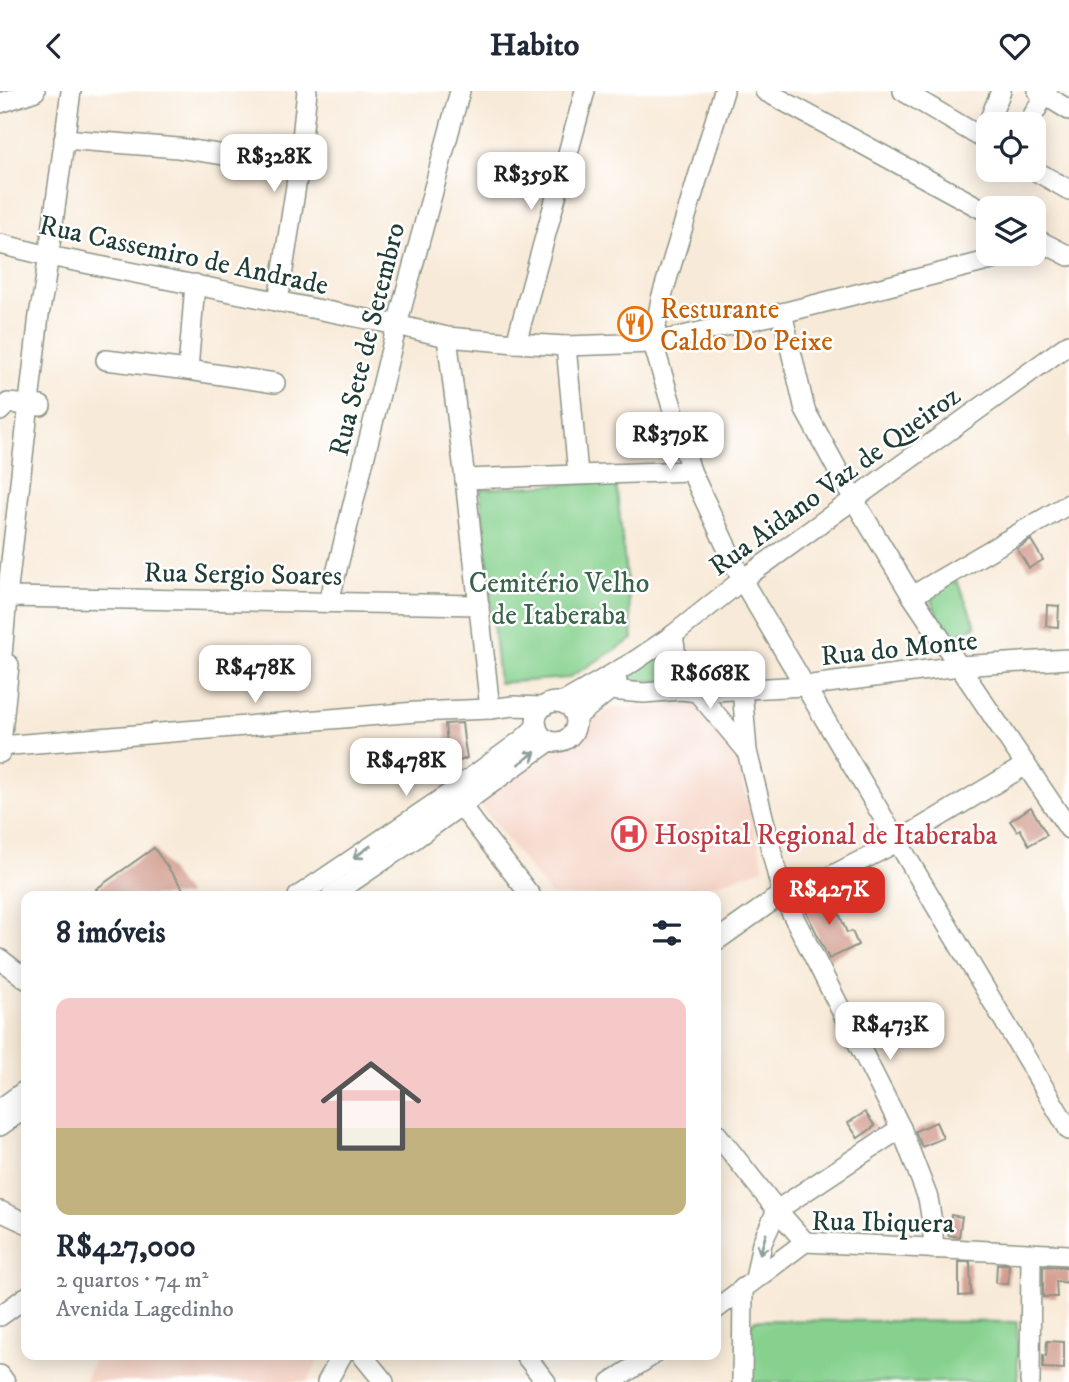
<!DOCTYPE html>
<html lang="pt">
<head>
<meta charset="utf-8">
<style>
  :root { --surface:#fff; --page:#f6f6f7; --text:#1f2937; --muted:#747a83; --line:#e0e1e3; --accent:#d93025 }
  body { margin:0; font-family:"IM FELL DW Pica",serif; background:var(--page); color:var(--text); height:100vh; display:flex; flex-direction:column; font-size:26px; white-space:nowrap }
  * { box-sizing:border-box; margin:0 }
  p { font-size:23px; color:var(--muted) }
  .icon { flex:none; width:38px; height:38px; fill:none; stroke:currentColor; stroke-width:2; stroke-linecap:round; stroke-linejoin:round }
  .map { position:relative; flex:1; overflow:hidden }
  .panel { position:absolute; left:21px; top:800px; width:700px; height:469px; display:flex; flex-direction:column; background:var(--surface); border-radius:14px; box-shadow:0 4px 18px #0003 }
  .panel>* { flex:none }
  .fabs { position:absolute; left:976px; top:21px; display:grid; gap:14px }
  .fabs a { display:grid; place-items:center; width:70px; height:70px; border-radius:14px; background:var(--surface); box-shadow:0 4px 18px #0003; font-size:35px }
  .price { position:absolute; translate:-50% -60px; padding:0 16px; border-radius:14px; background:#fff; color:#222; font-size:23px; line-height:46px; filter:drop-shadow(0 2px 4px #0008) }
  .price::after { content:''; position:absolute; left:50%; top:42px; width:21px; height:16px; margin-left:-10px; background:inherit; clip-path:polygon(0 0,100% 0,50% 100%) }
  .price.on { background:var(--accent); color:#fff }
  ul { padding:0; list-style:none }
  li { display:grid; align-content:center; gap:14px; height:371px; padding:0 35px }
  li+li { border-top:2px solid var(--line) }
  li span { display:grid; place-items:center; height:217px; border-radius:14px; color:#555 }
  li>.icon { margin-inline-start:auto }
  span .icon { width:126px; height:126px; fill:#fffc; stroke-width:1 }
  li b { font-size:30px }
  h2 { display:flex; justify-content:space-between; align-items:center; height:84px; padding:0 35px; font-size:30px }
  header { display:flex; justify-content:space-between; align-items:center; height:91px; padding:0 35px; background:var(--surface); font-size:32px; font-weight:700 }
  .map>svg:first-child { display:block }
  .built { fill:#f5d2c2 }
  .green { fill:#86d18e; stroke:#528761; stroke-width:2 }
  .building { fill:#d39e90 }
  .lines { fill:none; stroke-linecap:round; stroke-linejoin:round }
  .minor-casing { stroke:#8c9486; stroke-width:22 }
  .minor { stroke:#fff; stroke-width:19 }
  .oneway { stroke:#8f9e9a }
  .labels { text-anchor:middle; stroke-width:5; stroke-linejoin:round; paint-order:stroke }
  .street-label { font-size:28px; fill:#1f3d34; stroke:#fff }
  .food-label { font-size:28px; fill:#c56008; stroke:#fff; text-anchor:start }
  .park-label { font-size:28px; fill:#39624a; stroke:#fff }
  .health-label { font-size:28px; fill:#be3a42; stroke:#fff; text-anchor:start }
</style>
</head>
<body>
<header><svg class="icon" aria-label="back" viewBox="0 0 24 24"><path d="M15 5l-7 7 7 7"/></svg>Habito<svg class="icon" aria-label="heart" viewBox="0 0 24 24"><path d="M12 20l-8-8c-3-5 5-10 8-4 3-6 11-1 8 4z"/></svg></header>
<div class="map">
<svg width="1069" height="1291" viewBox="0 0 1069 1291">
  <rect width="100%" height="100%" fill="#fff"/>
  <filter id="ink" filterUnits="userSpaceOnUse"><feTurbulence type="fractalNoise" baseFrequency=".0143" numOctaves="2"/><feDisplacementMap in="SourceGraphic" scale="14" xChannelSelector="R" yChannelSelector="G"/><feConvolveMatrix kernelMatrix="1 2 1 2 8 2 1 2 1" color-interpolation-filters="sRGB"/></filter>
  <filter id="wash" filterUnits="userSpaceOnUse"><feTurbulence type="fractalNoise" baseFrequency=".00686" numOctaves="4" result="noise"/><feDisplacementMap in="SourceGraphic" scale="28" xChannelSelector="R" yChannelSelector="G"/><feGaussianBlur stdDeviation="1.57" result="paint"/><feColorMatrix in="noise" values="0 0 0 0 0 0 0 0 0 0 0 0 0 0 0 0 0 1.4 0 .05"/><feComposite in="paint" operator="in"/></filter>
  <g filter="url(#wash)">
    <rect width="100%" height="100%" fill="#f8ead8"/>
    <g class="built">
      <path d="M699,615L734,653L764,777L680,805H551L476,709L610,618Z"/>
      <path d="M96,1264H321L308,1291H84Z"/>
    </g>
    <g class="green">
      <path d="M616,390L633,548L568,587L499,592L480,398Z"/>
      <path d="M957,490L976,535L947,547L928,502Z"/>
      <path d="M665,555L670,587L666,590H625L624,586Z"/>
      <path d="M755,1229L1017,1231L1018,1291H745V1241Z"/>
    </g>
    <g id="blocks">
      <g class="building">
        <path d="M1031,449L1043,469L1029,477L1017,458Z"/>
        <path d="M1047,514L1059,515L1058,536L1046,535Z"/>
        <path d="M462,632L464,649L467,667L449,674L445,633Z"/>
        <path d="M1031,716L1047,744L1029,754L1020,738L1017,740L1010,730Z"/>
        <path d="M154,757L188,805H101L96,798Z"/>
        <path d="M822,804L826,814L834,810L847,842L852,840L858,854L829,868L802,812Z"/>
        <path d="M865,1021L875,1035L858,1047L848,1032Z"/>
        <path d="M936,1031L943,1047L922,1056L915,1040Z"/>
        <path d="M951,1124L962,1126L959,1146L948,1144Z"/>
        <path d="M959,1171H970L971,1204L959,1205Z"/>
        <path d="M997,1173H1009L1008,1193L996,1192Z"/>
        <path d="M1043,1175L1069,1176V1192L1056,1190L1057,1206H1043Z"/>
        <path d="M1047,1250L1064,1251V1278L1043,1277V1264L1046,1265Z"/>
      </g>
    </g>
  </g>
  <g filter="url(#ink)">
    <use href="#blocks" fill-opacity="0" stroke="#8c9486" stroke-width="2"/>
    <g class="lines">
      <g class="minor-casing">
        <g id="minor">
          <path d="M724,0L661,208L653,252L691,380L742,489L1069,1039"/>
          <path d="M765,0L989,122"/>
          <path d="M903,0L989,51"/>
          <path d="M1038,0L1069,19"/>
          <path d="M0,12L35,0"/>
          <path d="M1028,33L1047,0"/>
          <path d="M982,47L1001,0"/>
          <path d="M64,48L178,57L299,75"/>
          <path d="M1034,79L1069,99"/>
          <path d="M1034,147L1069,165"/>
          <path d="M0,153L49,165L397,234L447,246L516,252L566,255L653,252L782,222L1015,163"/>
          <path d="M195,193L188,279L275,292"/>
          <path d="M278,211L299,75L307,0"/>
          <path d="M782,222L805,319L854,409L912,505L1069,738"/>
          <path d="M447,246L465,388L490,618"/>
          <path d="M516,252L585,0"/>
          <path d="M566,255L578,383"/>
          <path d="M106,269L188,279"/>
          <path d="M0,320L8,312L41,315"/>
          <path d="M465,388L691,380"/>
          <path d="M912,505L1069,413"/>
          <path d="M7,506L479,514"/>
          <path d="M329,511L397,234L460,0"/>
          <path d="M673,544L681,599"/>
          <path d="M0,588L7,506L39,224L44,198L71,0"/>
          <path d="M742,597L747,660L782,803L901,1037L928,1107L932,1131L934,1158"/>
          <path d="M610,599L644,602L681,599L697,601L804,595L959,575L1069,568"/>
          <path d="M697,601L747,660"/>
          <circle cx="556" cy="631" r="20"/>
          <path d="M562,612L633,571L673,544L742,489L1069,253"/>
          <path d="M576,626L610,599L617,590"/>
          <path d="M0,655L416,621L490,618L513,615L543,616"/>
          <path d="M0,662L9,574"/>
          <path d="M454,706L531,805"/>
          <path d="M298,805L450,702L522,649L537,635"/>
          <path d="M331,805L406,754L550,650"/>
          <path d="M716,850L782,803L804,799L897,751L1026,674"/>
          <path d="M0,868L26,888"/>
          <path d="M0,1018L26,999"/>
          <path d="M0,1035L26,1017"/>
          <path d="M716,1042L777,1119L805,1151"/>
          <path d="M0,1120L26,1132"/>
          <path d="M755,1188L762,1152L777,1119L901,1037"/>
          <path d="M716,1218L805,1151L1069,1164"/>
          <path d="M0,1225L26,1206"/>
          <path d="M362,1264L384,1291"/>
          <path d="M525,1264L546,1291"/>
          <path d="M0,1284L5,1291"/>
          <path d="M327,1291L342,1264"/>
          <path d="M611,1291L653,1264"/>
          <path d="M742,1291L743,1197"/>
          <path d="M1030,1291L1031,1163"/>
        </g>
      </g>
      <use href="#minor" class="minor"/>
    </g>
    <defs><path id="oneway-shaft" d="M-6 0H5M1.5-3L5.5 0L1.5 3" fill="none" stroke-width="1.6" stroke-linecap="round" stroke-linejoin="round" transform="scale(1.75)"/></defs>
    <g class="oneway">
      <use href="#oneway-shaft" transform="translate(527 667) rotate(-36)"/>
      <use href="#oneway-shaft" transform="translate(362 761) rotate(145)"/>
      <use href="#oneway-shaft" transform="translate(763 1153) rotate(107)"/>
    </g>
  </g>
  <defs>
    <g id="restaurant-ring" transform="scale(1.75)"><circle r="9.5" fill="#fff" stroke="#e8710a" stroke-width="1.5"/><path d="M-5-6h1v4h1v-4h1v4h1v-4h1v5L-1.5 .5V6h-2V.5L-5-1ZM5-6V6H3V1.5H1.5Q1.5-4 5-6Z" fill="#e8710a"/></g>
    <g id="hospital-ring" transform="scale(1.75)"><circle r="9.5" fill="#fff" stroke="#e0444e" stroke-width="1.5"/><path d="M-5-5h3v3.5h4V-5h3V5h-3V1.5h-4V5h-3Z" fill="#e0444e"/></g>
  </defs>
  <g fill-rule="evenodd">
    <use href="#restaurant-ring" x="635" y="233"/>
    <use href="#hospital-ring" x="629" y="743"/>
  </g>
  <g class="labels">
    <g class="street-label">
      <text transform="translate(184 163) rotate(12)" y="10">Rua Cassemiro de Andrade</text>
      <text transform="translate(366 248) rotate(-76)" y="10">Rua Sete de Setembro</text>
      <text transform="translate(834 389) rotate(-36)" y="10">Rua Aidano Vaz de Queiroz</text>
      <text transform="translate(243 482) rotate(1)" y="10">Rua Sergio Soares</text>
      <text transform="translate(899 556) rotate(-6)" y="10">Rua do Monte</text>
      <text transform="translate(883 1130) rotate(1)" y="10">Rua Ibiquera</text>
    </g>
    <g class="food-label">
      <text x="660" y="227">Resturante<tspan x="660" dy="32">Caldo Do Peixe</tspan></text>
    </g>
    <g class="park-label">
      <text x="559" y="501">Cemitério Velho<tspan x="559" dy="32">de Itaberaba</tspan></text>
    </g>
    <g class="health-label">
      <text x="654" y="753">Hospital Regional de Itaberaba</text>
    </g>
  </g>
</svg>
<div class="fabs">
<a><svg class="icon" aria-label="locate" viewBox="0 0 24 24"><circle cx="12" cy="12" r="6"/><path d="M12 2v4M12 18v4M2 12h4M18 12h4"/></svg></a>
<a><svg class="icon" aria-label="layers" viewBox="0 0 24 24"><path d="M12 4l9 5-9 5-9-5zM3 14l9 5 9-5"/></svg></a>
</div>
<b class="price" style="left:274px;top:103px">R$328K</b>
<b class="price" style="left:531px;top:121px">R$359K</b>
<b class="price" style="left:670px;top:381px">R$379K</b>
<b class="price" style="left:255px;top:614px">R$478K</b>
<b class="price" style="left:710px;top:620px">R$668K</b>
<b class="price" style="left:406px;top:707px">R$478K</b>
<b class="price on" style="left:829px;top:836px">R$427K</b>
<b class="price" style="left:890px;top:971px">R$473K</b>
<section class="panel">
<h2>8 imóveis<svg class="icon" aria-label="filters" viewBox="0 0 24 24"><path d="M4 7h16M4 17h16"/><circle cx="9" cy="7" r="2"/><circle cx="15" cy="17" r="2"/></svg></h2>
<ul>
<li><span style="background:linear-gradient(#f6c9c9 60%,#c2b280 0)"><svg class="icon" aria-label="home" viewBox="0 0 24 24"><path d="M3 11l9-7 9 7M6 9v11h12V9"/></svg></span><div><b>R$427,000</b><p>2 quartos · 74 m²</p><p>Avenida Lagedinho</p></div></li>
</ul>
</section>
</div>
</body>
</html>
